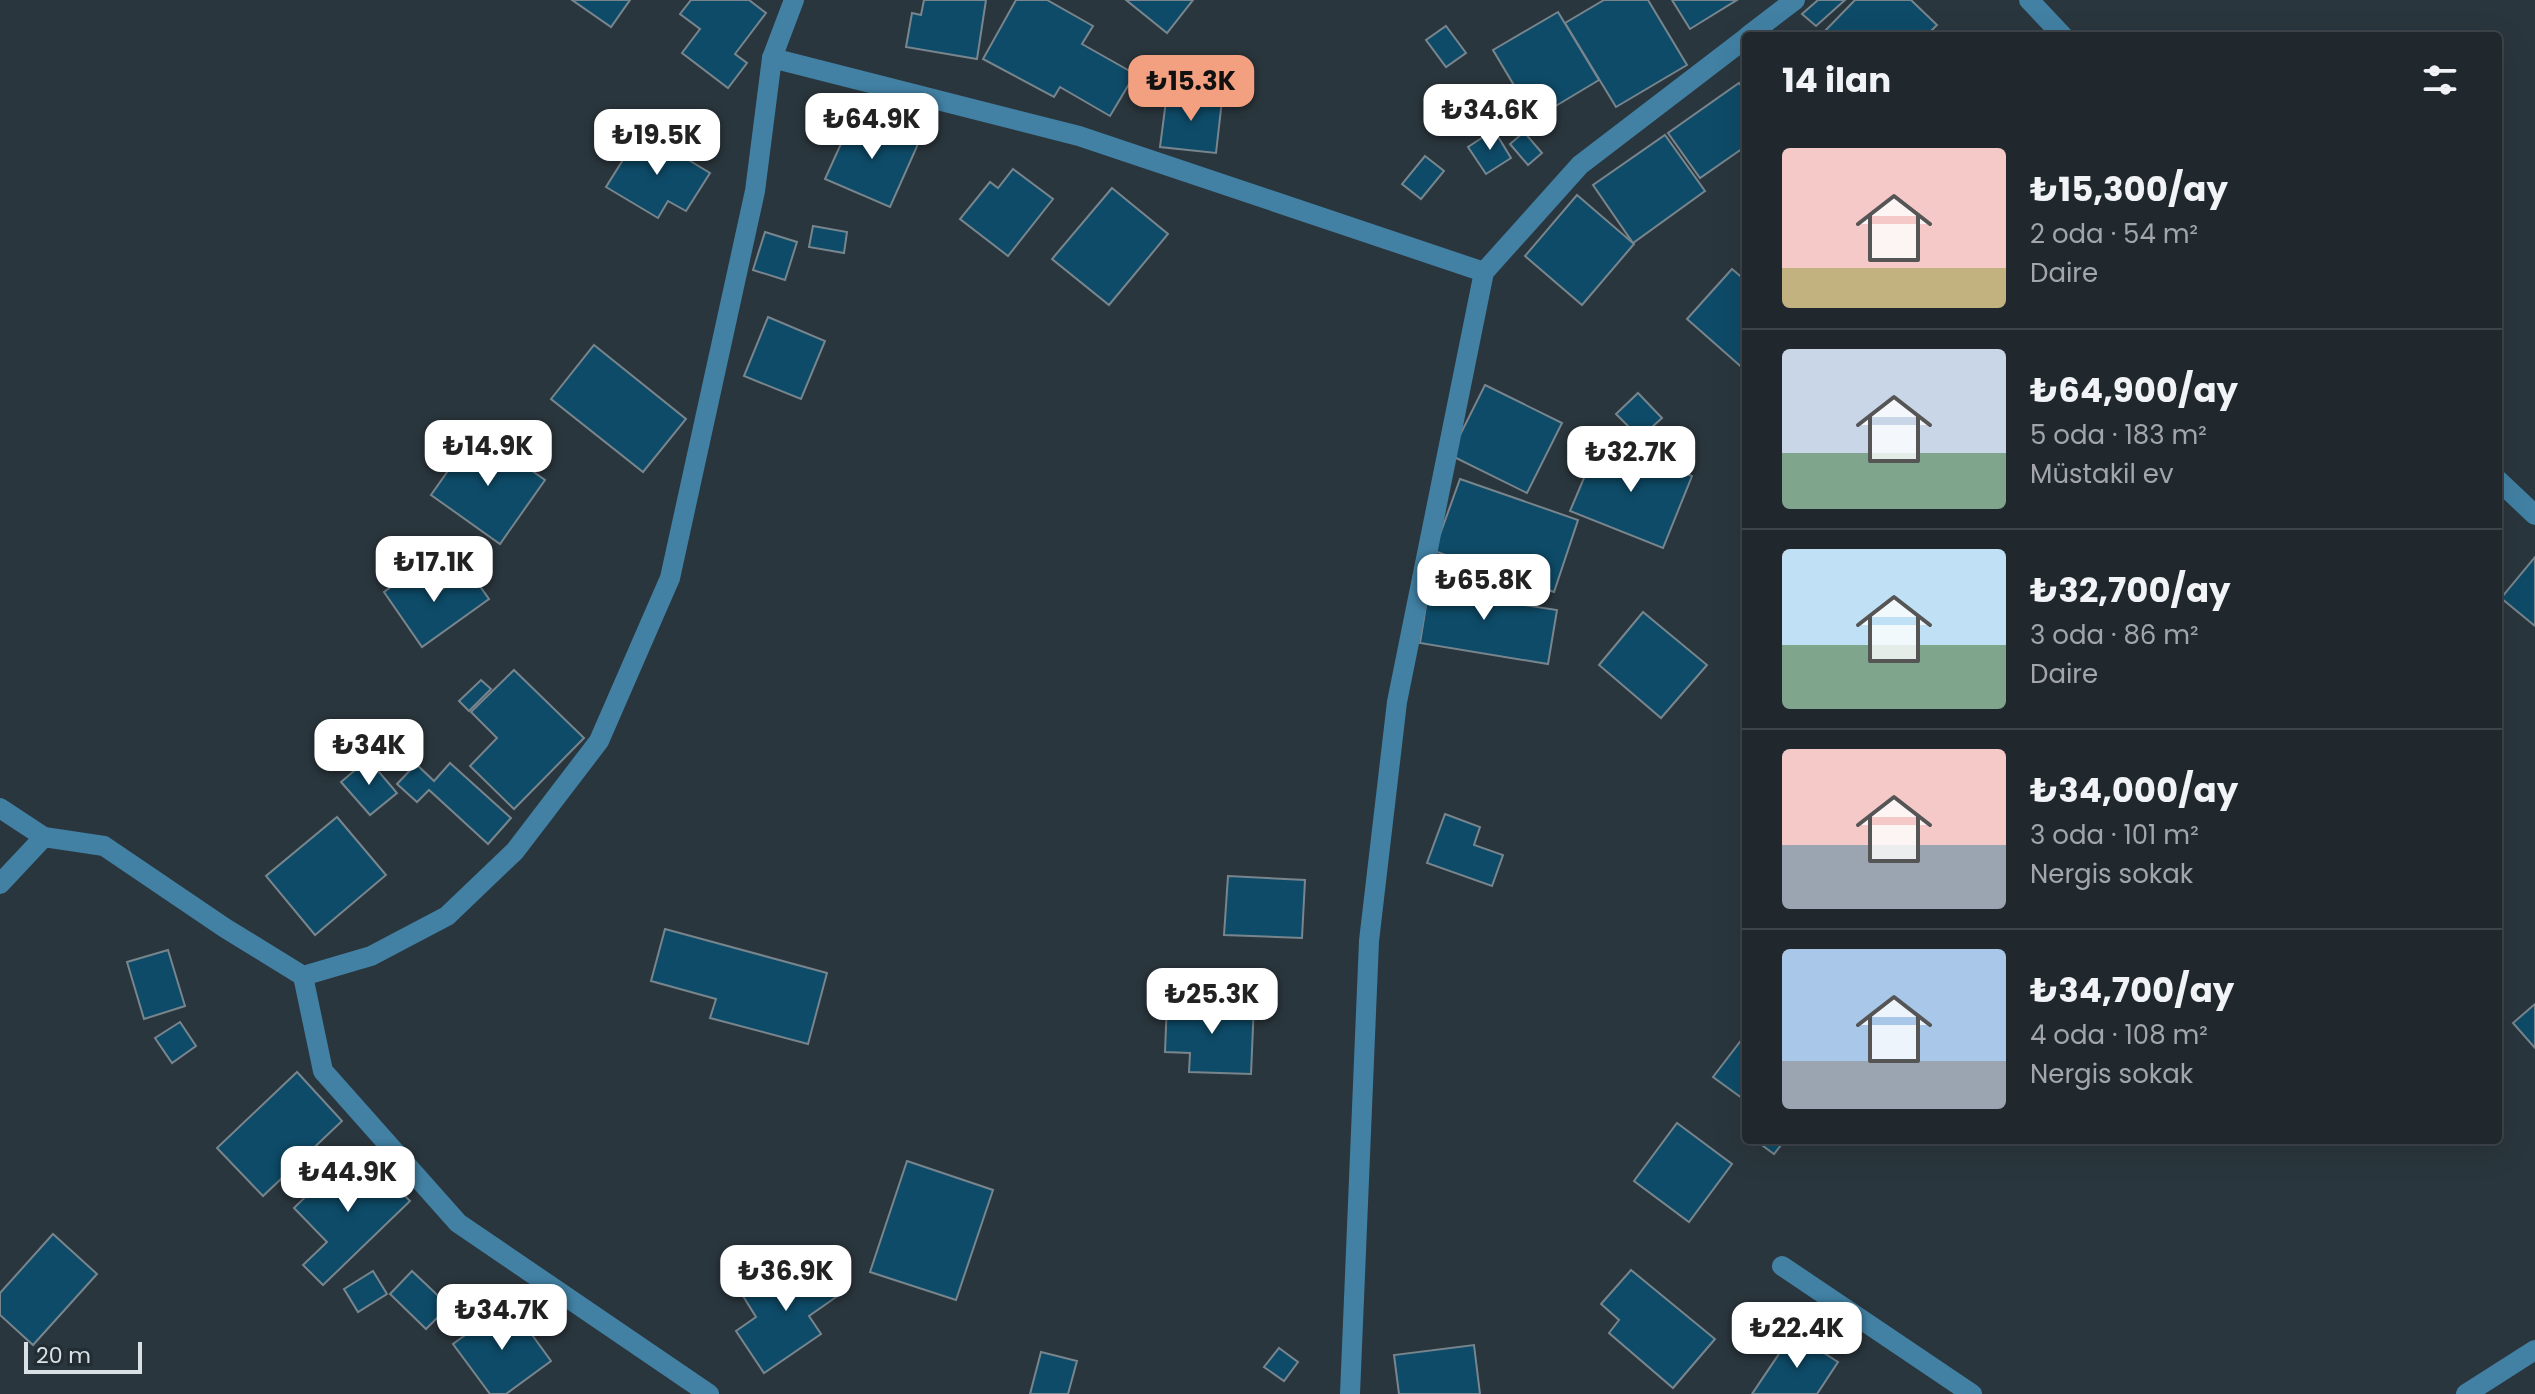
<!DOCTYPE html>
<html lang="tr">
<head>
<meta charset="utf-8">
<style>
  :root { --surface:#20282e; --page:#2d343a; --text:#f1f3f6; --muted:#a2a6aa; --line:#3d444a; --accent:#f2a080 }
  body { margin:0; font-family:Poppins,sans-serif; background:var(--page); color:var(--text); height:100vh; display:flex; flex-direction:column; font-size:30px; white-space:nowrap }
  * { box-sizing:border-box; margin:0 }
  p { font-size:26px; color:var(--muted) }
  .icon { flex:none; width:44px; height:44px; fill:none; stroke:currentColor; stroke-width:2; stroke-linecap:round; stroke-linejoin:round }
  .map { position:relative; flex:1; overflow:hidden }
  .panel { position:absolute; left:1742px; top:32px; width:760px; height:1112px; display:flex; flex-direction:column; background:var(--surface); border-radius:8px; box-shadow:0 8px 32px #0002,0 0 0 2px var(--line) }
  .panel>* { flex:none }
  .scale { position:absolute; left:24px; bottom:20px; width:118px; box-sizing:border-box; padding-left:8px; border:4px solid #dae1e5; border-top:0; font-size:22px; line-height:28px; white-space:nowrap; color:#dae1e5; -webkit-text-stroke:6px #212c33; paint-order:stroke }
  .price { position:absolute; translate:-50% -68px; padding:0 18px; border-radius:16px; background:#fff; color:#222; font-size:26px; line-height:52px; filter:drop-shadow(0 2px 4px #0008) }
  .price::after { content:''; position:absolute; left:50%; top:48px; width:24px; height:18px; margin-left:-12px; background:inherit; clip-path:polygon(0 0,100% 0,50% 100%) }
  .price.active { background:var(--accent); color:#111 }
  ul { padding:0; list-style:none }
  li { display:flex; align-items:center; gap:24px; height:200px; padding:0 40px }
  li+li { border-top:2px solid var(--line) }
  li span { display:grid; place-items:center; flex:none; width:224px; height:160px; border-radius:8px; color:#555 }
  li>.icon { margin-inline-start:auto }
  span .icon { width:96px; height:96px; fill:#fffc; stroke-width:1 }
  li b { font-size:34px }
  h2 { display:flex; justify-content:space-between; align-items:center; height:96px; padding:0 40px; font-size:34px }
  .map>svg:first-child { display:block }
  .building { fill:#0e4b68; stroke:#78858d; stroke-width:2 }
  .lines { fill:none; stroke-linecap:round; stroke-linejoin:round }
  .minor { stroke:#4281a4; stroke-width:20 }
</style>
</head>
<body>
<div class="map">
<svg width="2535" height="1394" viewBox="0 0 2535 1394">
  <rect width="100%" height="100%" fill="#2a363d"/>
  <g class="building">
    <path d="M572,0H630L611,27Z"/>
    <path d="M691,0H749L766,13L735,54L747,63L728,88L682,53L700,29L680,14Z"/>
    <path d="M924,0H986L977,59L906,47L912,13L921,15Z"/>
    <path d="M1016,0H1047L1093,26L1082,44L1135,74L1110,116L1060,87L1054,97L983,59Z"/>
    <path d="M1126,0H1193L1167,33Z"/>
    <path d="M1604,0H1648L1687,65L1616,107L1565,23Z"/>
    <path d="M1672,0H1737L1690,29Z"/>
    <path d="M1818,0H1845L1816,26L1802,14Z"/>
    <path d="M1855,0H1911L1937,25L1926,36H1820Z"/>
    <path d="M1558,12L1599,80L1534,119L1493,50Z"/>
    <path d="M1446,26L1466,53L1446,67L1426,40Z"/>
    <path d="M1739,83L1746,93V146L1700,178L1668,133Z"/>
    <path d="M1167,93L1222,100L1216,153L1160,147Z"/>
    <path d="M854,115L918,144L890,207L825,179Z"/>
    <path d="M1494,130L1511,158L1486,174L1468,147Z"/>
    <path d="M641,131L710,173L686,211L668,201L658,218L606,187Z"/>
    <path d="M1524,132L1542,153L1528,165L1510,144Z"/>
    <path d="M1665,135L1705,191L1633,243L1593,185Z"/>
    <path d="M1425,156L1444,171L1421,199L1402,184Z"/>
    <path d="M1013,169L1053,199L1008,256L960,219L990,182L998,188Z"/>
    <path d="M1112,188L1168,234L1109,305L1052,259Z"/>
    <path d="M1577,195L1634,244L1582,305L1525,256Z"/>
    <path d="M813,226L847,232L844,253L809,247Z"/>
    <path d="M765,232L797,242L785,280L753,270Z"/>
    <path d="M1732,269L1746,281V371L1687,319Z"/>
    <path d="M768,317L825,341L801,399L744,376Z"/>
    <path d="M594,345L686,419L643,472L551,399Z"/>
    <path d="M1485,385L1562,423L1527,493L1450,455Z"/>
    <path d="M1638,393L1662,418L1640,438L1616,414Z"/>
    <path d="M476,431L545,480L500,544L431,495Z"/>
    <path d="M1600,440L1692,476L1663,548L1570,511Z"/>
    <path d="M1460,479L1578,520L1554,592L1434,551Z"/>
    <path d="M2535,557V626L2501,598Z"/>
    <path d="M417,568L435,594L469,571L489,599L422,647L384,592Z"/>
    <path d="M1432,568L1470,575L1466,596L1557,610L1548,664L1420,643Z"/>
    <path d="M1643,612L1707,665L1661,718L1599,665Z"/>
    <path d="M514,670L584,738L514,809L470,766L497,738L471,712Z"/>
    <path d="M481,680L491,689L469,711L459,701Z"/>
    <path d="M368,759L397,793L370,815L341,782Z"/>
    <path d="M450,763L511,818L488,844L429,790L417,802L397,784L416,764L434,781Z"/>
    <path d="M1445,814L1480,827L1474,845L1503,855L1492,886L1427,863Z"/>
    <path d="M337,817L386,875L315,935L266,876Z"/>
    <path d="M1228,876L1305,880L1302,938L1224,935Z"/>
    <path d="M665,929L827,973L808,1044L710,1018L716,999L651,981Z"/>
    <path d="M168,950L185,1006L144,1019L127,962Z"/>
    <path d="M1167,1002L1254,1004L1251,1074L1189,1072L1190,1053L1165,1052Z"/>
    <path d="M2535,1004V1048L2513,1023Z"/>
    <path d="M180,1022L196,1046L172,1063L155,1038Z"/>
    <path d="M1746,1034V1101L1713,1077Z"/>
    <path d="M297,1072L342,1121L263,1196L217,1148Z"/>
    <path d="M1677,1123L1732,1164L1689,1222L1634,1181Z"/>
    <path d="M1755,1140H1785L1774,1154Z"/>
    <path d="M348,1155L369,1178L378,1168L410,1201L323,1285L303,1265L327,1242L294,1208Z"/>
    <path d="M907,1161L993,1190L956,1300L870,1272Z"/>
    <path d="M53,1234L97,1274L33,1345L0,1315V1293Z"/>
    <path d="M813,1256L839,1295L809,1316L821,1334L764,1373L736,1331L756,1317L743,1296L772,1276L776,1282Z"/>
    <path d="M1631,1270L1715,1339L1673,1388L1609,1333L1619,1320L1601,1304Z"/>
    <path d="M373,1271L387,1294L358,1312L344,1289Z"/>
    <path d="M412,1271L449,1306L426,1329L390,1294Z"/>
    <path d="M509,1303L551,1361L506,1394H490L453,1344Z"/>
    <path d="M1793,1333L1838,1362L1817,1394H1752Z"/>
    <path d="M1474,1345L1480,1394H1399L1394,1355Z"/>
    <path d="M1279,1348L1298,1362L1284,1381L1264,1367Z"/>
    <path d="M1041,1352L1077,1361L1068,1394H1030Z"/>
  </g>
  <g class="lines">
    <g class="minor">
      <path d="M2029,0L2063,36"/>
      <path d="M1748,36L1795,0"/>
      <path d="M772,58L1079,136L1484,272"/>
      <path d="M2498,480L2535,515"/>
      <path d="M0,808L44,837"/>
      <path d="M0,884L44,837L104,846L225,928L303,976L371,956L447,916L515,851L599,741L670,578L755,191L772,58L794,0"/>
      <path d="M303,976L323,1071L458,1223L709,1394"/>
      <path d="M1782,1266L1972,1394"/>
      <path d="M1350,1394L1369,941L1397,702L1484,272L1580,165L1746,38"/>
      <path d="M2466,1394L2535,1350"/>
    </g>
  </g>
</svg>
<div class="scale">20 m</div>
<b class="price active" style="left:1191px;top:123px">₺15.3K</b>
<b class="price" style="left:1490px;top:152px">₺34.6K</b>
<b class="price" style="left:872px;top:161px">₺64.9K</b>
<b class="price" style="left:657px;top:177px">₺19.5K</b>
<b class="price" style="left:488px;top:488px">₺14.9K</b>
<b class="price" style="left:1631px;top:494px">₺32.7K</b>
<b class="price" style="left:434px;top:604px">₺17.1K</b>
<b class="price" style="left:1484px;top:622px">₺65.8K</b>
<b class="price" style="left:369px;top:787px">₺34K</b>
<b class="price" style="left:1212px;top:1036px">₺25.3K</b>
<b class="price" style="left:348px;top:1214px">₺44.9K</b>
<b class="price" style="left:786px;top:1313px">₺36.9K</b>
<b class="price" style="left:502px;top:1352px">₺34.7K</b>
<b class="price" style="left:1797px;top:1370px">₺22.4K</b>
<section class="panel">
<h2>14 ilan<svg class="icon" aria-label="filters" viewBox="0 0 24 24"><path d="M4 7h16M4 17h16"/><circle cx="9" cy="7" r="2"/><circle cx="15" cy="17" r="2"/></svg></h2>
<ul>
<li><span style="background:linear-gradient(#f6c9c9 75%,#c2b280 0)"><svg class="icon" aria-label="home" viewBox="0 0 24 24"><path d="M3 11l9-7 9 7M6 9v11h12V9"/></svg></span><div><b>₺15,300/ay</b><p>2 oda · 54 m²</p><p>Daire</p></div></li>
<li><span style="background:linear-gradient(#c9d6e8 65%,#7fa58c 0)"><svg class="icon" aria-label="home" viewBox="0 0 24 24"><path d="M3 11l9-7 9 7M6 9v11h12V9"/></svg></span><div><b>₺64,900/ay</b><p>5 oda · 183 m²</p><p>Müstakil ev</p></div></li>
<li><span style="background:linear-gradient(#bfe0f5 60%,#7fa58c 0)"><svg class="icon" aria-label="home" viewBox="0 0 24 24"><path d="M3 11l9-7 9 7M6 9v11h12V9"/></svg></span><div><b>₺32,700/ay</b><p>3 oda · 86 m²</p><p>Daire</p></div></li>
<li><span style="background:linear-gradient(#f6c9c9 60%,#9aa5b1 0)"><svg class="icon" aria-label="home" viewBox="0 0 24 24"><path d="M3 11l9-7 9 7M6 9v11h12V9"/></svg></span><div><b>₺34,000/ay</b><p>3 oda · 101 m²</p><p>Nergis sokak</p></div></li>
<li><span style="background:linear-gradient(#a9c7e8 70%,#9aa5b1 0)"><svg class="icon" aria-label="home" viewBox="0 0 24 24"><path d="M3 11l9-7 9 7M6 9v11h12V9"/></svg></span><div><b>₺34,700/ay</b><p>4 oda · 108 m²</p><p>Nergis sokak</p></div></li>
</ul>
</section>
</div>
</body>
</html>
